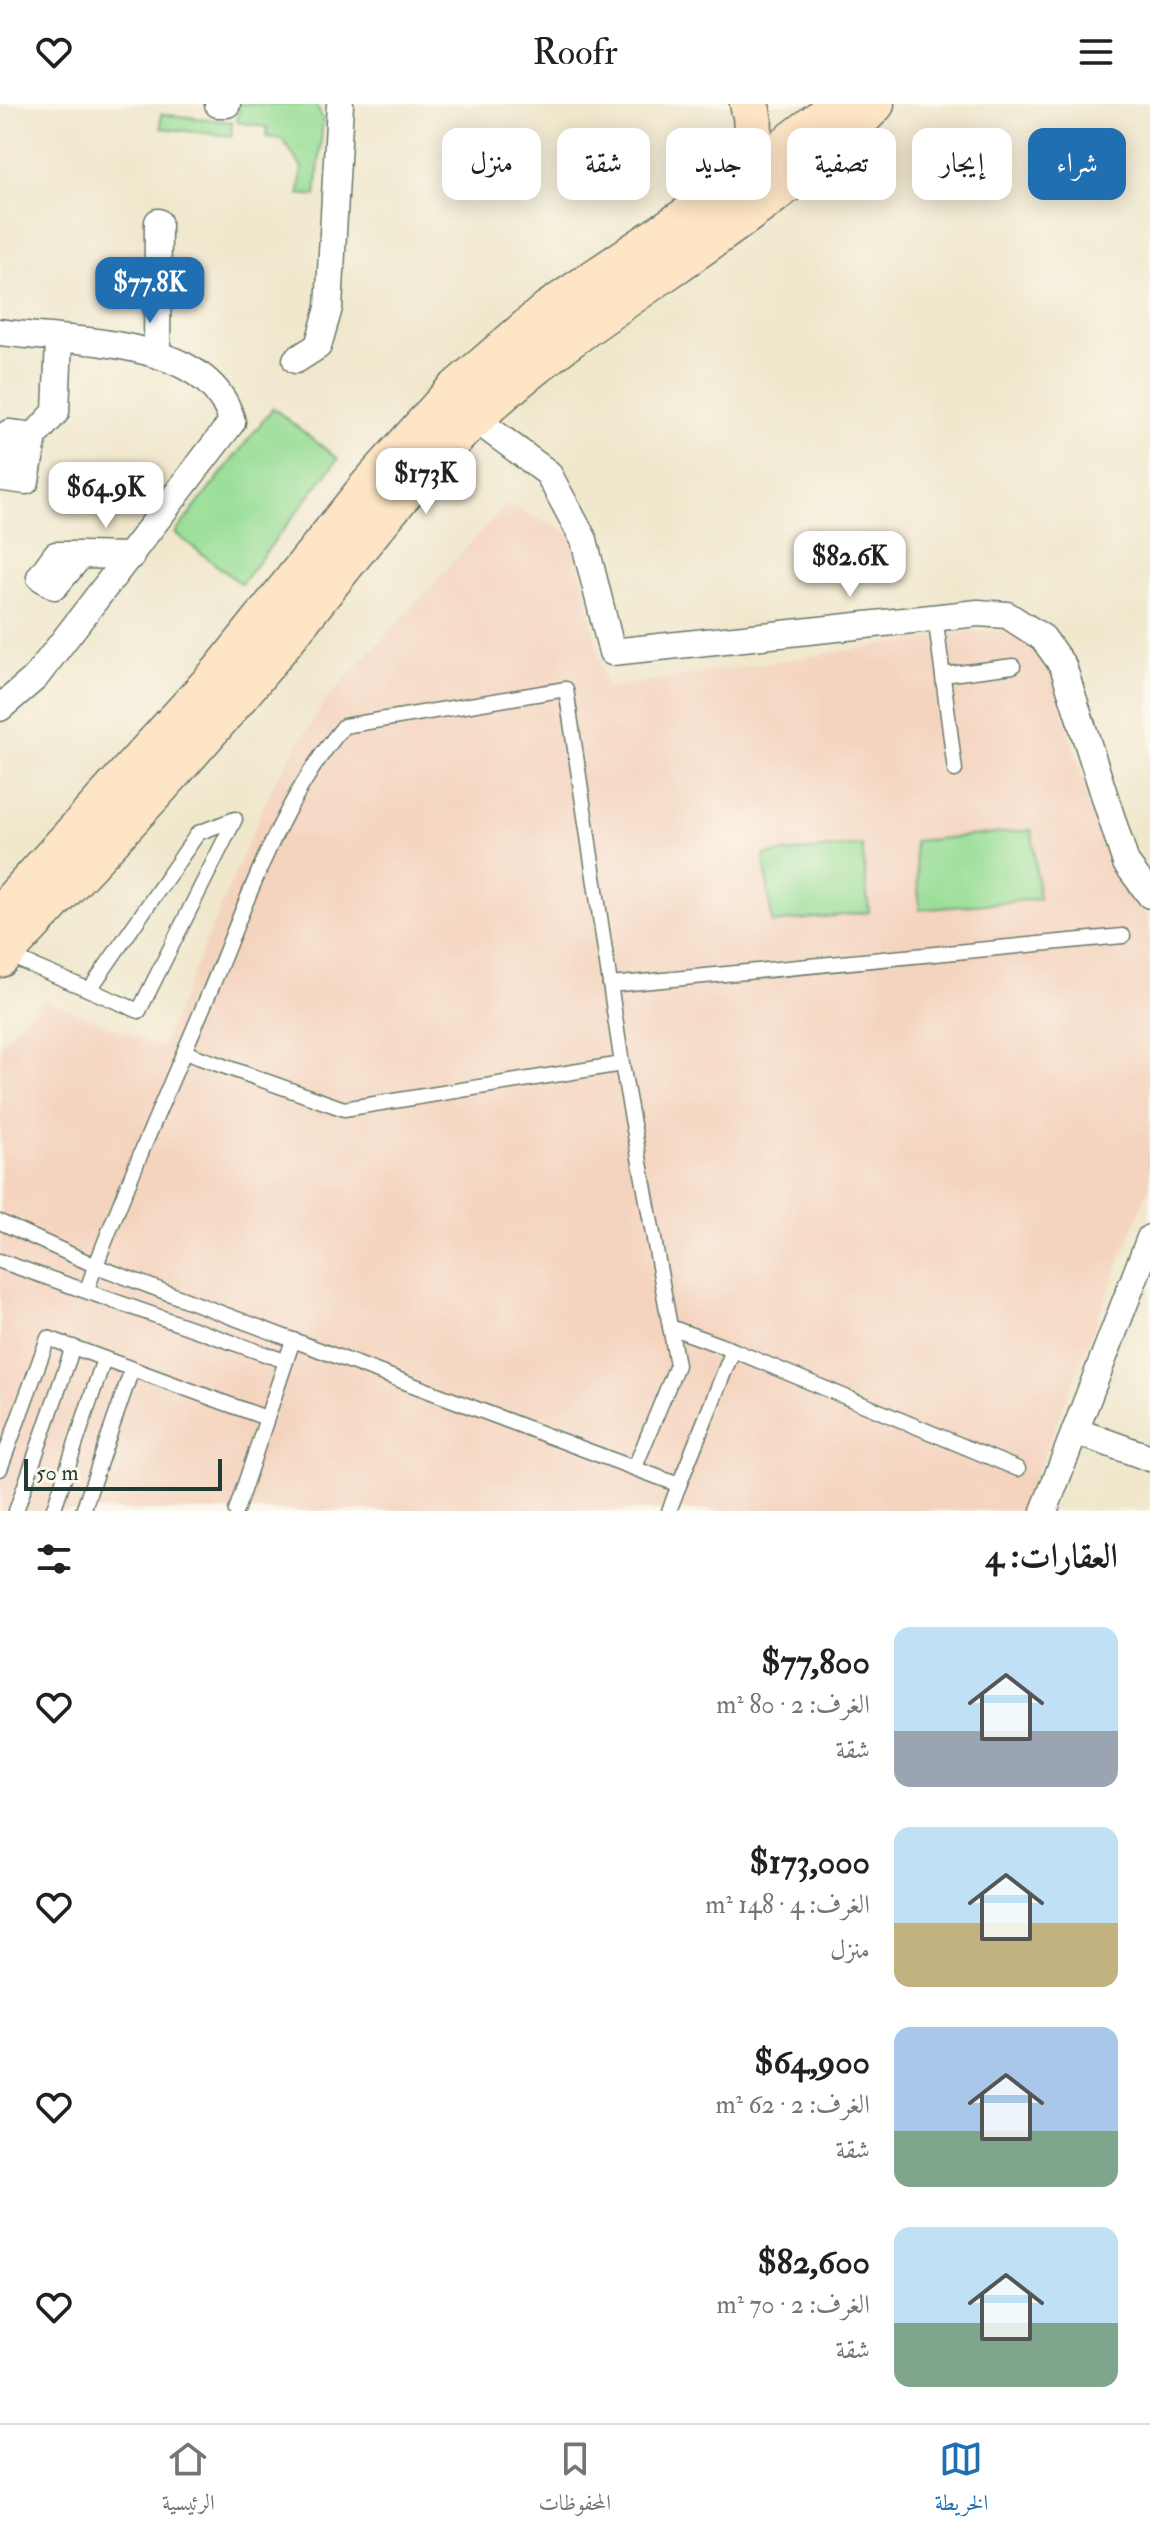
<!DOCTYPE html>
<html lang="ar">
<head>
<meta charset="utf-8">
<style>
  :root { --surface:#fff; --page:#f6f6f6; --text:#202124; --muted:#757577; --line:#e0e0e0; --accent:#1f6fb2 }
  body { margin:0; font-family:"IM FELL Double Pica",Amiri,serif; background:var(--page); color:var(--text); direction:rtl; height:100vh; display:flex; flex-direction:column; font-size:30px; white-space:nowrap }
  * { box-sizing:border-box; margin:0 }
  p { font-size:26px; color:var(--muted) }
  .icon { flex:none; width:44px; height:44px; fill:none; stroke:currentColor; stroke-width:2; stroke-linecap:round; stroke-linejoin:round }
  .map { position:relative; height:1407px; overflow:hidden; direction:ltr }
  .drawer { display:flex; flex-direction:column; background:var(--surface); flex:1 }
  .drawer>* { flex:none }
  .guide { position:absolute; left:24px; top:24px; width:1102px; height:72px; direction:rtl; display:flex; gap:16px }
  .scale { position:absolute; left:24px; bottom:20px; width:198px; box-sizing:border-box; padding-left:8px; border:4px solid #1f3d34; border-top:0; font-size:22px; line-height:28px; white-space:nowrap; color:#1f3d34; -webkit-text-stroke:6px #fbf7ec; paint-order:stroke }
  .price { position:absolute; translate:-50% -68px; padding:0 18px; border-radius:16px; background:#fff; color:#222; font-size:26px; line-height:52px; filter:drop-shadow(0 2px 4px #0008) }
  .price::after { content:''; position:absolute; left:50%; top:48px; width:24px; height:18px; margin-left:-12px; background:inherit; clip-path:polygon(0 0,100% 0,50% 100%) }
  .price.selected { background:var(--accent); color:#fff }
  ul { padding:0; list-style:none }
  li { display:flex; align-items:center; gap:24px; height:200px; padding:0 32px }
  li span { display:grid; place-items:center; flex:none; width:224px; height:160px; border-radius:16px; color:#555 }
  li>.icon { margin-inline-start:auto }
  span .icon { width:96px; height:96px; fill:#fffc; stroke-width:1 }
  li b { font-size:34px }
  h2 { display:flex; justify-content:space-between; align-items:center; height:96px; padding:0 32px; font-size:34px }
  .tag { padding:0 28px; border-radius:16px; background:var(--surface); box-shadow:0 4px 20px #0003; font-size:28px; line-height:72px }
  .tag.selected { background:var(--accent); color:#fff }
  header { display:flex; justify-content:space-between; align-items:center; height:104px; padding:0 32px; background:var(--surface); font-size:36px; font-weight:600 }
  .tab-bar { display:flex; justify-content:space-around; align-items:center; height:112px; border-top:2px solid var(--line); background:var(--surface); font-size:22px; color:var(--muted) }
  .tab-bar a { display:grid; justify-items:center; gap:4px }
  .tab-bar .selected { color:var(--accent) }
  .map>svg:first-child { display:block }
  .built { fill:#f4d4bf }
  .green { fill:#9ade97; stroke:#5c8e66; stroke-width:2 }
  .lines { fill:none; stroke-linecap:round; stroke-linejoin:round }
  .lane-casing { stroke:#687869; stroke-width:17 }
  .street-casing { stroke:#687869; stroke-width:29 }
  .secondary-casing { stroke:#687869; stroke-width:41 }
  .lane { stroke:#fff; stroke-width:14 }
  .street { stroke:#fff; stroke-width:26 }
  .secondary { stroke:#fde5c5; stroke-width:38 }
</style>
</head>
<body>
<header><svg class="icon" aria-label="menu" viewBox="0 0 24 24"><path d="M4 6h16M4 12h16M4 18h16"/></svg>Roofr<svg class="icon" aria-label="heart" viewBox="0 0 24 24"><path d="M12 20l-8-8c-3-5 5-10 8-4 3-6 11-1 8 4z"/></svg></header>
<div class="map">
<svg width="1150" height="1407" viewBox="0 0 1150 1407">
  <rect width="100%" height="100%" fill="#fbf7ec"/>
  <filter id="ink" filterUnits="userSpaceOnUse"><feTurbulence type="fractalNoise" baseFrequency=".0125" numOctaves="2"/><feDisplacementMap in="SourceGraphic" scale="16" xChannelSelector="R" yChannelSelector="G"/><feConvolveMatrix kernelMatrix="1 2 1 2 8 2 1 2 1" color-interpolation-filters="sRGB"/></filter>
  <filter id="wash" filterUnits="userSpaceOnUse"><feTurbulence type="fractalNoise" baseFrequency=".006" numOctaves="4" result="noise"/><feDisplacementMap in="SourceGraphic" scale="32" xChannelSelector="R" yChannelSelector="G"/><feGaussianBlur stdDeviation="1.8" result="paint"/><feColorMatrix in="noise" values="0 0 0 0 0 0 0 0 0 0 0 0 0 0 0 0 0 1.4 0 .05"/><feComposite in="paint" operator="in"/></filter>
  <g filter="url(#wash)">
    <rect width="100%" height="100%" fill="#f0e7cc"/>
    <path class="built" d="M507,400L574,431L606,584L966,528L1002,527L1033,545L1051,568L1109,760L1119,779L1150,815V1081L1022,1407H0V940L44,895L161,944L272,682L327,595Z"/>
    <g class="green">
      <path d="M239,0H315L323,15L316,92L299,90L302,64L282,35L266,33L267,23L237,18Z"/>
      <path d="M161,10L232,18L231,32L161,24Z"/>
      <path d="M273,304L338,355L241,480L175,429Z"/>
      <path d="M1032,726L1039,795L920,806L914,737Z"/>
      <path d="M862,741L869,808L772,819L764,751Z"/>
    </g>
  </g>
  <g filter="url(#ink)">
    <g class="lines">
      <g class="lane-casing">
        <g id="lane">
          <path d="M935,511L955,666"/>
          <path d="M943,571L1013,562"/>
          <path d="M7,851L139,907L235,715L198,729L90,885"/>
          <path d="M610,881L1123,832"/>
          <path d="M622,960L677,1261L635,1363"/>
          <path d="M0,1118L96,1162L293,1236L236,1407"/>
          <path d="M0,1157L285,1257"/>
          <path d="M87,1185C124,1085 168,986 210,887C248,795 279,699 344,622L566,585L622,960L344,1005L184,948"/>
          <path d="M670,1223L733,1246"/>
          <path d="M293,1236L679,1381L669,1407"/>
          <path d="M0,1365L48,1234L266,1314"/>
          <path d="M679,1381L733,1246L1018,1365"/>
          <path d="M16,1407L73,1243"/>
          <path d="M53,1407L104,1255"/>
          <path d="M83,1407L132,1265"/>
        </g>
      </g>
      <g class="street-casing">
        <g id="street">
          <path d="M218,0H227"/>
          <path d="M0,228C69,238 211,232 232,318L35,574L0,604"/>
          <path d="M157,247L158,118"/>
          <path d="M296,256L318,242L329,204L340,0"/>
          <path d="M474,314L548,369L584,436L612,548L978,509L1007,511L1043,534L1063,562L1126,759L1150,791"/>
          <path d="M34,332L9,329L4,374L26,377L34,332L56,308L59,236"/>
          <path d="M81,451H56L40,473L55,482L81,451L131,452"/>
          <path d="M1075,1327L1150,1354"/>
          <path d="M1044,1407L1150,1134"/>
        </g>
      </g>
      <g class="secondary-casing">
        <g id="secondary">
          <path d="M739,77C750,52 758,26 749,0"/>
          <path d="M0,810L221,567L368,383L453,288L548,206L739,77L822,14L834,0"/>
          <path d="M0,854C83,766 167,678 245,585C322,494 390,393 477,312C601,195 758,124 875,0"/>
        </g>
      </g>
      <use href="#lane" class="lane"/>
      <use href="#street" class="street"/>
      <use href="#secondary" class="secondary"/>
    </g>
  </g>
</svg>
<div class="scale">50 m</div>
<b class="price selected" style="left:150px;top:221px">$77.8K</b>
<b class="price" style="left:426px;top:412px">$173K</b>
<b class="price" style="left:106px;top:426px">$64.9K</b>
<b class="price" style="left:850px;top:495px">$82.6K</b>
<div class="guide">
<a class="tag selected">شراء</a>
<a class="tag">إيجار</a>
<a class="tag">تصفية</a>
<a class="tag">جديد</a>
<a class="tag">شقة</a>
<a class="tag">منزل</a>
</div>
</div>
<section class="drawer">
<h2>العقارات: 4<svg class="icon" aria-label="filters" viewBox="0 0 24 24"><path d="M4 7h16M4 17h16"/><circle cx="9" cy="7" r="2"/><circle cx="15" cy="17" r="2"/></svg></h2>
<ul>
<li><span style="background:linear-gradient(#bfe0f5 65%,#9aa5b1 0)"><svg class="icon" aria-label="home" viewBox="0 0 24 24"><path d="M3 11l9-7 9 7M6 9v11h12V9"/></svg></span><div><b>$77,800</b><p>الغرف: 2 · 80 m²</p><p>شقة</p></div><svg class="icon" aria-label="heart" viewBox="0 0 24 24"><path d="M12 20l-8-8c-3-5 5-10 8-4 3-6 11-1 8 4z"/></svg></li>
<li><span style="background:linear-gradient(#bfe0f5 60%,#c2b280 0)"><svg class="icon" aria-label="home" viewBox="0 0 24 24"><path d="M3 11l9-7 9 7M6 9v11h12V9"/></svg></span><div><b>$173,000</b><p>الغرف: 4 · 148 m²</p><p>منزل</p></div><svg class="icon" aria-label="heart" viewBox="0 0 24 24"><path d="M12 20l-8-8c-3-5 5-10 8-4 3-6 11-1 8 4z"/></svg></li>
<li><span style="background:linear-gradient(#a9c7e8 65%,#7fa58c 0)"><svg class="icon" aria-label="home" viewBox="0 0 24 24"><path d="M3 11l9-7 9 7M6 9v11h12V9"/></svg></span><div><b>$64,900</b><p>الغرف: 2 · 62 m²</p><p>شقة</p></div><svg class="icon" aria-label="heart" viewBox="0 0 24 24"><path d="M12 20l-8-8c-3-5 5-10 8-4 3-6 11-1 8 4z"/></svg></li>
<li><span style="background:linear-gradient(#bfe0f5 60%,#7fa58c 0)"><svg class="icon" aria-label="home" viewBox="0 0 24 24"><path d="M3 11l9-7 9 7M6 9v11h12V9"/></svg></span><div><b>$82,600</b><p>الغرف: 2 · 70 m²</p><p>شقة</p></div><svg class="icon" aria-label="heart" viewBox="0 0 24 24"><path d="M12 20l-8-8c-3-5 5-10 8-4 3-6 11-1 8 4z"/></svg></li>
</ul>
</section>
<nav class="tab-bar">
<a class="selected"><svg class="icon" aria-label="map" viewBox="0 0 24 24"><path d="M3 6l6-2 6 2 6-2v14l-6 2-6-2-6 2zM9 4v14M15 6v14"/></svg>الخريطة</a>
<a><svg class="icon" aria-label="saved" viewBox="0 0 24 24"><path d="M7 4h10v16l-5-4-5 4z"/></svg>المحفوظات</a>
<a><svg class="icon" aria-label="home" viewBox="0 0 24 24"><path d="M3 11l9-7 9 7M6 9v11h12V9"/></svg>الرئيسية</a>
</nav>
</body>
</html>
